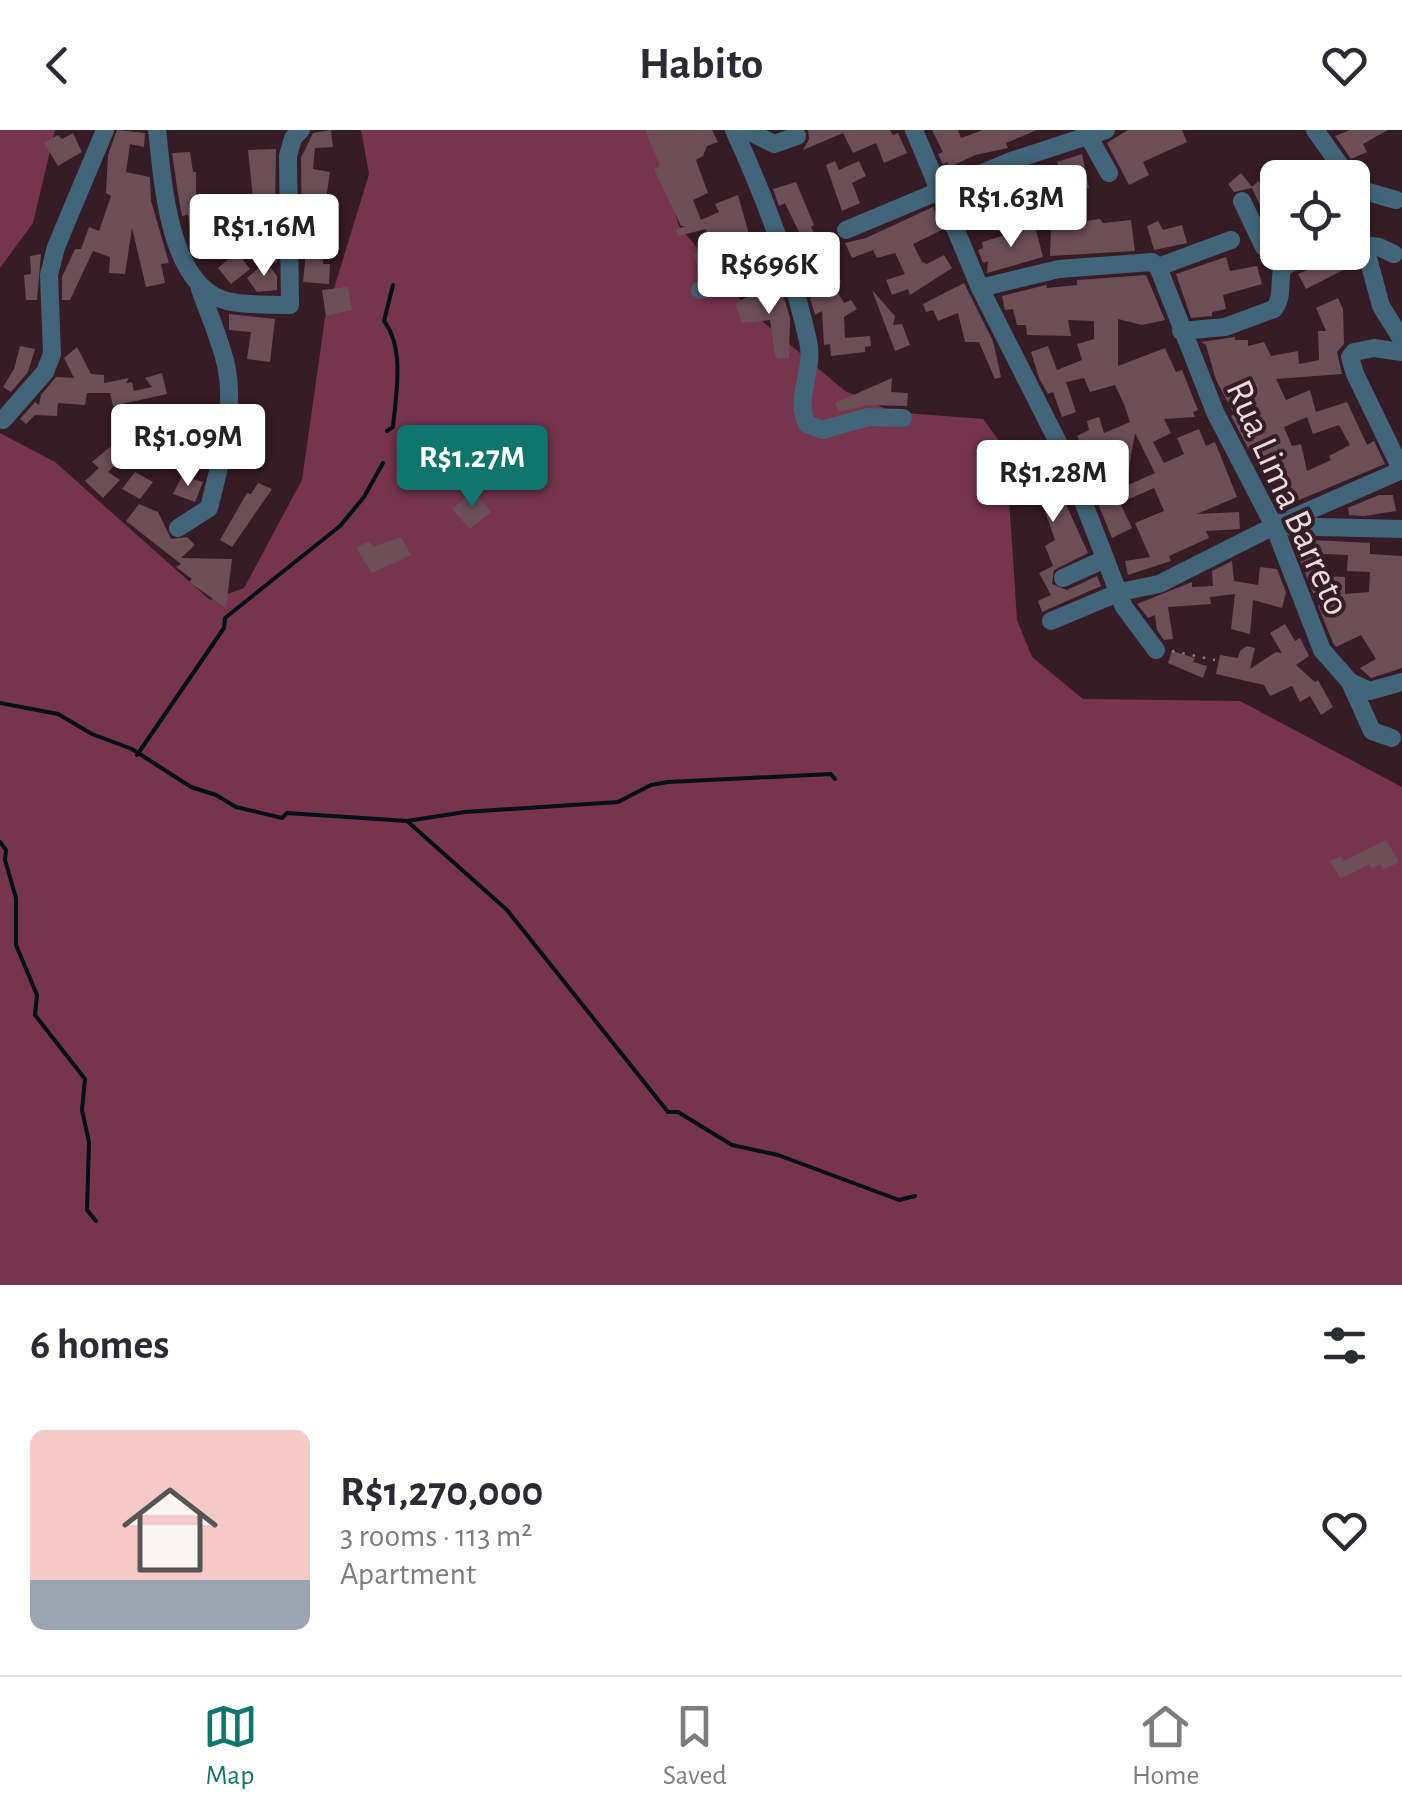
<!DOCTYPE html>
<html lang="en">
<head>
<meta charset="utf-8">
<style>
  :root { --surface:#fff; --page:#f2f2f3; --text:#2b2b33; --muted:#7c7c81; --line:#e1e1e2; --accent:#0f766e }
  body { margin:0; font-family:"Alegreya Sans",sans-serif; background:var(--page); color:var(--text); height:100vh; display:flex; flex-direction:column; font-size:38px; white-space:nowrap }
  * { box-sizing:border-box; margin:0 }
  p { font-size:32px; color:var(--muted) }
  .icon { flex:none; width:55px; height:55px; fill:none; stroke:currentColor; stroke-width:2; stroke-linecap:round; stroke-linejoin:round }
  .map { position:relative; height:1155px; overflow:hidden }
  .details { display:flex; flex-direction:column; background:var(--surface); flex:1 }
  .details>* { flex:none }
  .fabs { position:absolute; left:1260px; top:30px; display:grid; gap:20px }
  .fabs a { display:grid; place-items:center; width:110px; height:110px; border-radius:15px; background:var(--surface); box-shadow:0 2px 8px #0004; font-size:50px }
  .price { position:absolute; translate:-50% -85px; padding:0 22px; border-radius:10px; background:#fff; color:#222; font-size:32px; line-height:65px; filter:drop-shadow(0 2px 5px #0008) }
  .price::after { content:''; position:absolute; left:50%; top:60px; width:30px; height:22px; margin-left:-15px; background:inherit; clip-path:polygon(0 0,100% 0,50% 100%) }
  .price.current { background:var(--accent); color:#fff }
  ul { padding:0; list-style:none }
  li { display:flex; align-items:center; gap:30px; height:250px; padding:0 30px }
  li span { display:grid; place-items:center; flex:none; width:280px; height:200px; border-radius:15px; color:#555 }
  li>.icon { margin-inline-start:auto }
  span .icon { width:120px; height:120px; fill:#fffc; stroke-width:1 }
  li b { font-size:42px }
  h2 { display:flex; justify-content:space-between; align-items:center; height:120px; padding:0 30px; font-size:42px }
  header { display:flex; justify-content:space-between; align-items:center; height:130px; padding:0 30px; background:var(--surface); font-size:45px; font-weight:700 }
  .tabs { display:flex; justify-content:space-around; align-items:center; height:140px; border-top:2px solid var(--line); background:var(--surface); font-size:28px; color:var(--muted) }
  .tabs a { display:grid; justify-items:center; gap:5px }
  .tabs .current { color:var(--accent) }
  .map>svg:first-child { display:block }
  .green { fill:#76354d }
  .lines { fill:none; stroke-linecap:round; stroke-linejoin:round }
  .stream { stroke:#051017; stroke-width:4 }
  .building { fill:#6c4e57; fill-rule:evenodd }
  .path { stroke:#8e787f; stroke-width:2.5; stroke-dasharray:2.5 8; stroke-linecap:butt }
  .minor { stroke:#426579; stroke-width:18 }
  .labels { text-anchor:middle; stroke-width:8; stroke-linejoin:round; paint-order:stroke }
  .street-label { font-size:38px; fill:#ecdadf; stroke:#361c25 }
</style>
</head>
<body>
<header><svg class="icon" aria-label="back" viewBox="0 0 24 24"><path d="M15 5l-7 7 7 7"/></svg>Habito<svg class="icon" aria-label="heart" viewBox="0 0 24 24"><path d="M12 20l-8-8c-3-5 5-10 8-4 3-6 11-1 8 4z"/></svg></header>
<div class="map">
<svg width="1402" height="1155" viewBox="0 0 1402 1155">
  <rect width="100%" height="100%" fill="#361c25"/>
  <g class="green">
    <path d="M0,0H55L33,93L0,138Z"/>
    <path d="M361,0H651L679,96L750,181L845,261L893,282L983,289L1012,328L1009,368L1017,490L1032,527L1083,569L1240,571L1402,657V1155H0V303L55,332L210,470L244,458L302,350L325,188L369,44Z"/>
  </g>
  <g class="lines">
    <g class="stream">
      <path d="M387,301L393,297C396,265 405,218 384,191L393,155"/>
      <path d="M0,573L58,584L92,604L132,619L191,657L216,665L236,677L282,688L287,683L407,691L465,682L618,672L651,655L668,652L831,644L835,649"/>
      <path d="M137,625L224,498L225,488L340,396L364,367L383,333"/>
      <path d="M407,691L507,780L668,982H678L732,1015L778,1025L899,1070L915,1066"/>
      <path d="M0,712L6,720L5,730L16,768V815L37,865L35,885L85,949L82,980L89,1012L87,1080L96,1091"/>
    </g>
  </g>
  <g class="building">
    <path d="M117,0L145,3L144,17L130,14L126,42L150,47L151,71L169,133L161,134L165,153L146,157L132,98L125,144L109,143L110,127L93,121L70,170H62V147L75,119H81L89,97L99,101L111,66L106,63L108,25Z"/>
    <path d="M331,0L333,17L315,18L313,39L330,42L322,97L323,134H330L329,154L303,152L306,122L302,121L301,28L313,3Z"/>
    <path d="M645,0H712L718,12L707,16L703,26L696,30L708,63L693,70L701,90L719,82L715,74L738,65L750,108L760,104L769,123L701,145L694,125L710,116L706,99L678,106L676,100L685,96H681L654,39L660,36Z"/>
    <path d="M808,0H890L893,5L898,3L907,23L884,33L876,13L853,23L843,3L803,20L809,9Z"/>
    <path d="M932,0H958L961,8L983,0H1037L1006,13L1008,18L975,25L950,37L947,32L943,34L938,24L943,22Z"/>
    <path d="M1128,0H1182L1187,12L1143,32L1149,45L1129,55L1107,13Z"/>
    <path d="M1350,0H1388L1363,14L1367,22L1351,29L1335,6Z"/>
    <path d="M73,3L82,22L58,36L44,13L58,5L62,9Z"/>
    <path d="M276,19L275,77H267L277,105V132H265L264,107L260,108L249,79L254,78L248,20Z"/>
    <path d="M190,22L193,42H196V67L210,65L212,81L201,83L204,105L191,106L188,85L182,86L179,70L172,23Z"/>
    <path d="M1082,24L1089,58L1017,74L1014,63L1033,57L1031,52L1036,47L1060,41L1057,32Z"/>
    <path d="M835,31L839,40L859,31L866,46L852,53L860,73L842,81L826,35Z"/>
    <path d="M1241,43L1252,57L1258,51L1265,59L1278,49V72L1262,80L1252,58L1234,62L1228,54Z"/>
    <path d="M1003,48L1008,57L989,68L997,83L975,92L960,66Z"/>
    <path d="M796,52L814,95L811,97L841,152L834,156L844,173L851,170L857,179L844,187L845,208L870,206L871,216L865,217V222L831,226L830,214L824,215L822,181L815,185L810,168L814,166L800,133L811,127L785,73L779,76L773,59Z"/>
    <path d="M933,77L942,100L913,114L922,132L927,134L944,125L952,138L910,165L908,159L892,165L886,150L905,144L895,123L877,128L873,120L852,128L845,113L866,108Z"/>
    <path d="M1100,89L1103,93L1131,90L1135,121L1050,126L1051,96Z"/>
    <path d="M1158,91L1163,100L1182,95L1187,113L1154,120L1147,96Z"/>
    <path d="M1035,96L1043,127L987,143L988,131L983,133L978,120L983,118L982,112Z"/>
    <path d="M237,122L250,139L231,154L218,138Z"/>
    <path d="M1332,122H1339L1347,138L1306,159L1298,144L1325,133Z"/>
    <path d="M41,124L37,170H26L24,145L31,144L30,126Z"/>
    <path d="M1226,127L1230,141L1257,136L1262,154L1223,165L1226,179L1212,182V186L1191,188L1176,144Z"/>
    <path d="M266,132L277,146V160L257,162L247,148Z"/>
    <path d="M1146,145L1165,190L1142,195L1118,189V236L1165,218L1176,242L1182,240L1198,280L1193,282L1195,287L1164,289L1171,303L1153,312L1164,333L1184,324L1177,308L1199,299L1206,316L1215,312L1237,367L1197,384L1239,382L1240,399L1206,401L1209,408L1169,426L1171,431L1128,445L1125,431L1150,427L1135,393L1164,381L1154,358L1120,373L1132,398L1112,408L1086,344L1095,340L1077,306L1089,300L1087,291L1099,287L1104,303L1130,292L1124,274L1115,255L1090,262L1084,248L1066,252L1076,282L1062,287L1053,262L1048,264L1039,248L1031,222L1048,216L1057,240L1082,230L1077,214L1094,209V191L1068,190L1071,206L1027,205L1026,195H1017L1013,179L1005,180L1002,166L1046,155L1047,158L1077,155V150ZM1135,303L1155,343L1126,356Z"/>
    <path d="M964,153L993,211L1001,247L995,249L979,212H965L958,183L938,191L933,180L926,182L923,174Z"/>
    <path d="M774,154L775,162L782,161L790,188L789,228L778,229L775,225L770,190L742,193L735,173Z"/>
    <path d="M348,157L352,180L326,186L322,160Z"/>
    <path d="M872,160L895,186L893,195L902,194L910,215L895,221Z"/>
    <path d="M1338,168L1343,179L1344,214L1337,222L1342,244L1276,249L1286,270L1310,260L1316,282L1347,272L1367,315L1374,311L1385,334L1280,378L1231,286L1234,284L1216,250L1206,215L1201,212L1235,207V210H1248V216L1264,212L1271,226L1298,221L1299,234L1319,230L1318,201H1326L1316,178ZM1307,287L1313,304L1339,295L1350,315L1329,326L1331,330L1307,341L1301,314L1292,316L1284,297Z"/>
    <path d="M229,184L275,189L270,232L247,229L251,202L229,200Z"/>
    <path d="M20,216L35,219L28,242L11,262L3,257L14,239Z"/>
    <path d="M77,217L91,244L104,245V253L129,248L126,253L132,252L134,261L152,257L145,248L162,243L167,264L113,276L110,263H87L85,275L58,273L57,286L35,285L26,294L20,289L35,272L39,275L41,265L56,247L74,248L64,228Z"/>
    <path d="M892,248L891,262L908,263L907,276L868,275L839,282L835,273Z"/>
    <path d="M197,289L210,305L192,319L178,301Z"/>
    <path d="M1019,315L1039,334L1052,327L1064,356L1059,359L1088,423L1054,440L1052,454L1067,460L1097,446L1101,456L1042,482L1038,471L1051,465L1039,443L1053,436L1045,416L1055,410L1040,367L1033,371L1028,363L1034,360L1030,354L1038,350L1027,330L1009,350L997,339Z"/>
    <path d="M110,317L122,328L108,342L120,350L103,368L85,351L99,338L92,332Z"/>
    <path d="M135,342L153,352L140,369L122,359Z"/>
    <path d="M182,346L203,352L195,372L173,364Z"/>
    <path d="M258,353L272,359L232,417L220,410L247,363L251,364Z"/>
    <path d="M474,361L491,382L470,399L452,379Z"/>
    <path d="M1379,365H1393L1396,381L1364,386L1349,385L1348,378L1343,380Z"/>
    <path d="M139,374L158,382L171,409L187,407L195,415L181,428L232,429L226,478L189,452L192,449L176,437L181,434L126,391Z"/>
    <path d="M401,407L411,425L372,443L356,418L369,411L373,417Z"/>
    <path d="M1292,409L1370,413V424L1402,426V538L1371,548L1360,538L1376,529L1361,505L1336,517L1333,513L1318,476L1336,463H1313ZM1324,424L1348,425L1347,441L1370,442L1369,462L1345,464V447L1324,446Z"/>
    <path d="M1232,431L1234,451L1258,455L1260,437L1277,439L1286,462L1282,478L1253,470L1250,504L1231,499L1235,464L1210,467L1211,474L1168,477L1173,509L1164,510L1157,500L1155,485L1148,488L1137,474L1192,452V457L1213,456L1212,441Z"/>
    <path d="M1285,494L1295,511L1300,508L1309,526L1296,535L1315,552L1318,550L1333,577L1321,585L1310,566L1300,572L1292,556L1270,566L1264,555L1216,544L1220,525L1238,528L1240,521L1247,516L1255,518L1250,539L1276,522L1282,523L1270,503Z"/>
    <path d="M1172,521L1195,528L1193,532L1207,536L1203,548L1168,533Z"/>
    <path d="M1386,710L1399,732L1383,740L1380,734L1372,739L1369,734L1341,749L1330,731L1341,726L1344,731Z"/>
  </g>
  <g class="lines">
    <path class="path" d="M1172,521L1215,530"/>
    <g class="minor">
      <path d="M157,0C163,51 168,156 227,171C246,176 270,174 290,175L288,26L293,8L301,0"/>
      <path d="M734,0C765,68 792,138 808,211C815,239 794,268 807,294L822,300L868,287L903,288"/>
      <path d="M746,0L774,14L797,6"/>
      <path d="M914,0L980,158L1067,330L1124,477L1156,520"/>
      <path d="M1085,0L1109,43"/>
      <path d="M1315,0L1349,48"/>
      <path d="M1352,52L1358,59L1396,70"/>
      <path d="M1242,71L1264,117L1287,135"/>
      <path d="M846,100L1011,31L1106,0"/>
      <path d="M1364,113L1381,176L1402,210"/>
      <path d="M1357,114L1379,117L1394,124"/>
      <path d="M1158,137L1231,110"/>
      <path d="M980,158L1059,139L1152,132L1158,137L1215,282L1274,396L1322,520L1350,552L1372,601L1392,608"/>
      <path d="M700,160L785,131"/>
      <path d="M1181,201L1225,197L1274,179C1284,166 1278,152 1283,136L1320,122"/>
      <path d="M1402,222L1374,218L1354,222L1350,227L1355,244L1402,341"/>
      <path d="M3,290L45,242L52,224L49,145L56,117L105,0"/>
      <path d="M1279,396L1402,399"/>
      <path d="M178,398L209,378C219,337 235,283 227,240C222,213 209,185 200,159"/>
      <path d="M1063,448L1105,429"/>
      <path d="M1051,491L1120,462L1159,454L1274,396L1402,340"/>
      <path d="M1350,552L1370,561L1402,552"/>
    </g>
  </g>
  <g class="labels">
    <g class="street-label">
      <text transform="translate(1289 367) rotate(66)" y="13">Rua Lima Barreto</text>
    </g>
  </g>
</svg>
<div class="fabs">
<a><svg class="icon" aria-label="locate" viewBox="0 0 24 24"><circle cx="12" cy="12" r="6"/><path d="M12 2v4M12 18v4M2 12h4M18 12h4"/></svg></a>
</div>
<b class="price" style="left:1011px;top:120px">R$1.63M</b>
<b class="price" style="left:264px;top:149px">R$1.16M</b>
<b class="price" style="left:769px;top:187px">R$696K</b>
<b class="price" style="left:188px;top:359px">R$1.09M</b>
<b class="price current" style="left:472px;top:380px">R$1.27M</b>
<b class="price" style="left:1053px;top:395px">R$1.28M</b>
</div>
<section class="details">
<h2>6 homes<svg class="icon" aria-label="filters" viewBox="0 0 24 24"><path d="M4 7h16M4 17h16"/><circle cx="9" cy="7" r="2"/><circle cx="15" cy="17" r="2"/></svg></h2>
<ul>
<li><span style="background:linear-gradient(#f6c9c9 75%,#9aa5b1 0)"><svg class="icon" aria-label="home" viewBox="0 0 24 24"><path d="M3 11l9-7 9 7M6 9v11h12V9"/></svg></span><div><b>R$1,270,000</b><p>3 rooms · 113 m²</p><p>Apartment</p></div><svg class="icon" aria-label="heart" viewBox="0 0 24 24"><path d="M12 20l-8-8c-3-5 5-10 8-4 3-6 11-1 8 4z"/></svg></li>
</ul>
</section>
<nav class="tabs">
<a class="current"><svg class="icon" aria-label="map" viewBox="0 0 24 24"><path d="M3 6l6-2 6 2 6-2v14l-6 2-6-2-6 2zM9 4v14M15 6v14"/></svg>Map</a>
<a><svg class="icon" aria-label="saved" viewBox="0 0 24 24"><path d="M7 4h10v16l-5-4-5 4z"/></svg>Saved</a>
<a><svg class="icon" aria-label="home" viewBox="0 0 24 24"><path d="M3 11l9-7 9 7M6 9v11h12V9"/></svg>Home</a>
</nav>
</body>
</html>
